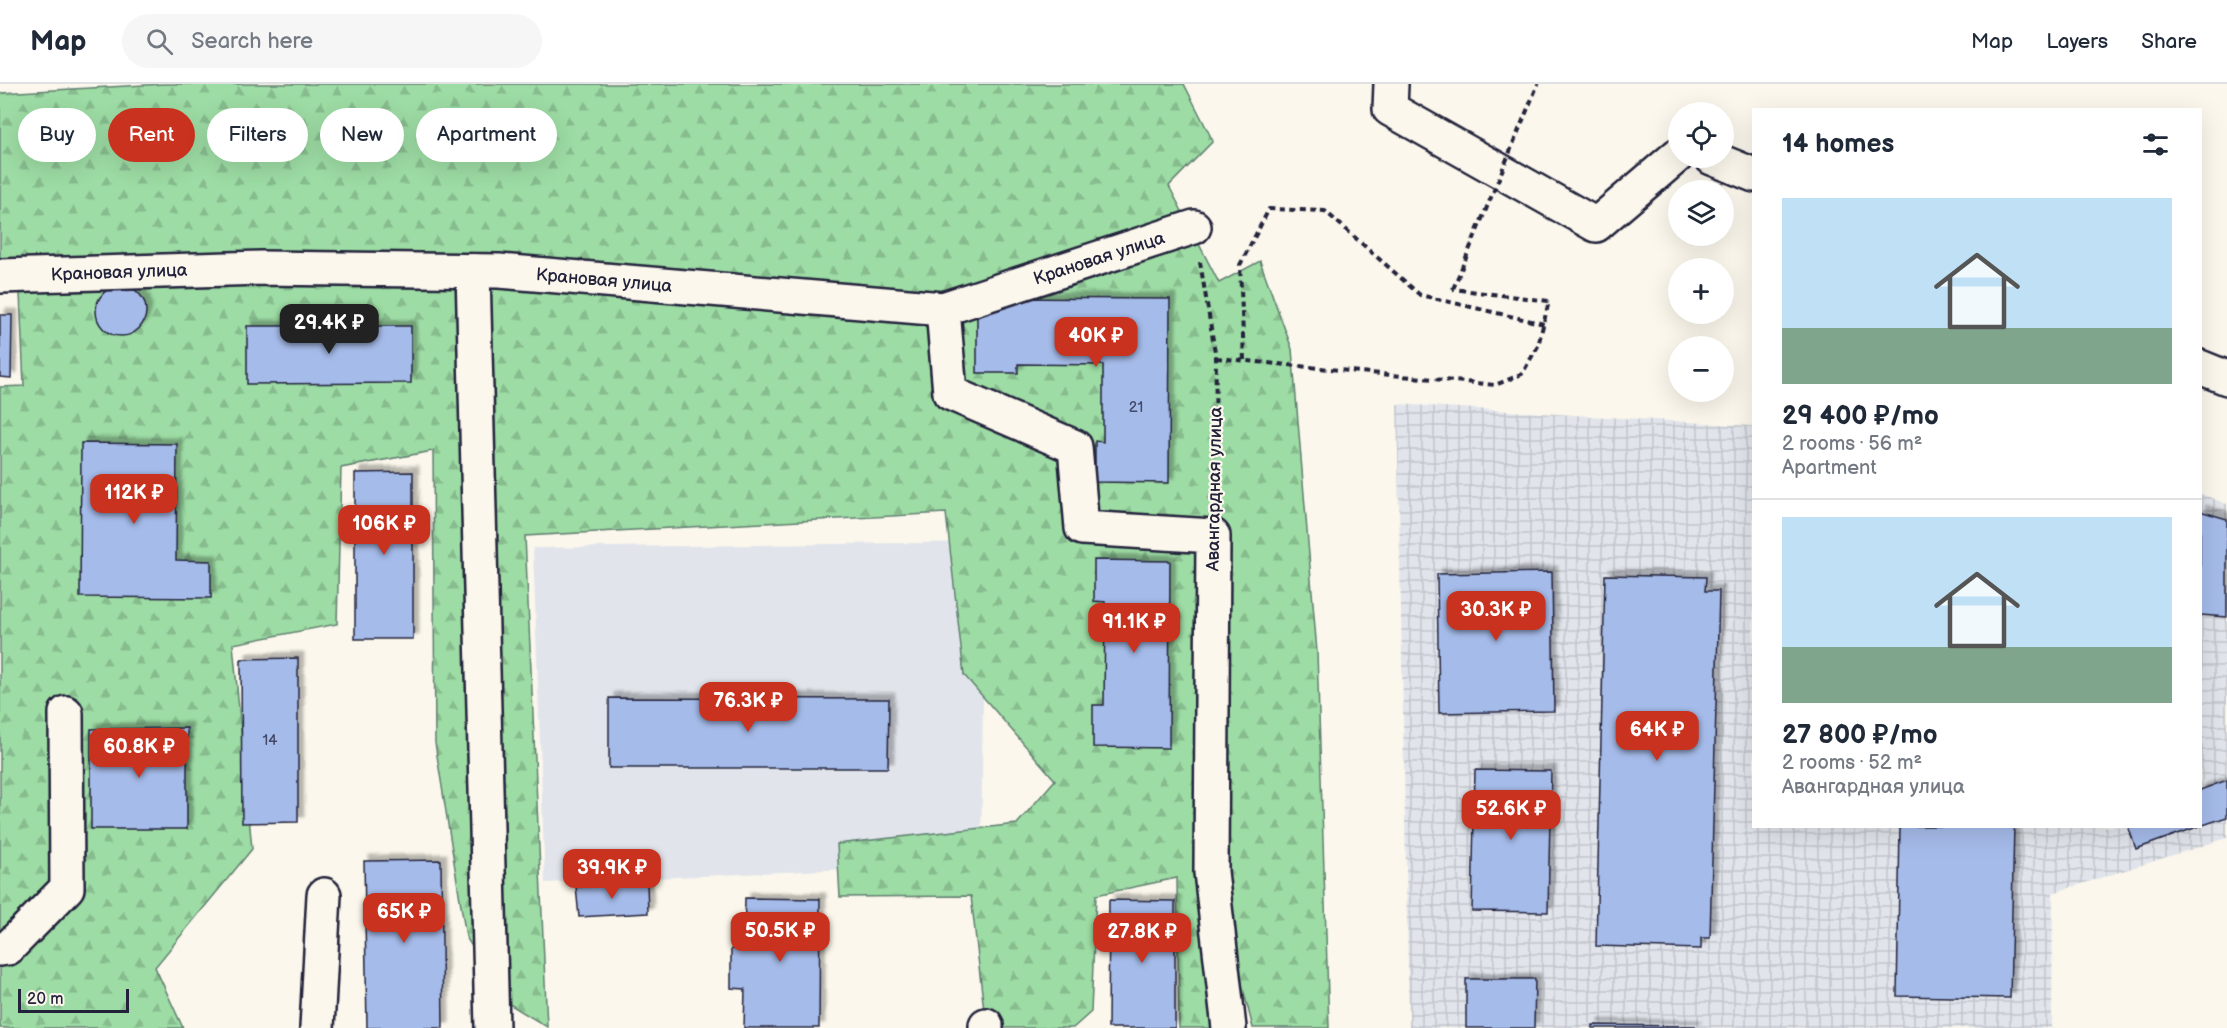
<!DOCTYPE html>
<html lang="en">
<head>
<meta charset="utf-8">
<style>
  :root { --surface:#fff; --page:#f6f6f7; --text:#1f2937; --muted:#747a83; --line:#e0e1e3; --accent:#c8321e }
  body { margin:0; font-family:"Balsamiq Sans",sans-serif; background:var(--page); color:var(--text); height:100vh; display:flex; flex-direction:column; font-size:22px; white-space:nowrap }
  * { box-sizing:border-box; margin:0 }
  p { font-size:20px; color:var(--muted) }
  .icon { flex:none; width:33px; height:33px; fill:none; stroke:currentColor; stroke-width:2; stroke-linecap:round; stroke-linejoin:round }
  .map { position:relative; flex:1; overflow:hidden }
  .drawer { position:absolute; left:1752px; top:24px; width:450px; height:720px; display:flex; flex-direction:column; background:var(--surface); border-radius:0px; box-shadow:0 6px 24px #0002 }
  .drawer>* { flex:none }
  .banner { position:absolute; left:18px; top:24px; width:570px; height:54px; display:flex; gap:12px }
  .tools { position:absolute; left:1668px; top:18px; display:grid; gap:12px }
  .tools a { display:grid; place-items:center; width:66px; height:66px; border-radius:50%; background:var(--surface); box-shadow:0 6px 24px #0002; font-size:30px }
  .scale { position:absolute; left:18px; bottom:15px; width:111px; box-sizing:border-box; padding-left:6px; border:3px solid #22223b; border-top:0; font-size:16px; line-height:21px; white-space:nowrap; color:#22223b; -webkit-text-stroke:4px #fbf7ec; paint-order:stroke }
  .price { position:absolute; translate:-50% -51px; padding:0 14px; border-radius:12px; background:var(--accent); color:#fff; font-size:20px; line-height:39px; filter:drop-shadow(0 2px 3px #0008) }
  .price::after { content:''; position:absolute; left:50%; top:36px; width:18px; height:14px; margin-left:-9px; background:inherit; clip-path:polygon(0 0,100% 0,50% 100%) }
  .price.current { background:#222; color:#fff }
  ul { padding:0; list-style:none }
  li { display:grid; align-content:center; gap:12px; height:318px; padding:0 30px }
  li+li { border-top:2px solid var(--line) }
  li span { display:grid; place-items:center; height:186px; border-radius:0px; color:#555 }
  li>.icon { margin-inline-start:auto }
  span .icon { width:108px; height:108px; fill:#fffc; stroke-width:1 }
  li b { font-size:26px }
  h2 { display:flex; justify-content:space-between; align-items:center; height:72px; padding:0 30px; font-size:26px }
  .tag { padding:0 21px; border-radius:27px; background:var(--surface); box-shadow:0 6px 24px #0002; font-size:21px; line-height:54px }
  .tag.current { background:var(--accent); color:#fff }
  header { display:flex; align-items:center; gap:36px; box-sizing:border-box; height:84px; padding:0 30px; background:var(--surface); border-bottom:2px solid var(--line) }
  header strong { font-size:28px }
  nav { display:flex; gap:33px; margin-inline-start:auto; font-size:21px }
  .search { width:420px; height:54px; background:var(--page); display:flex; align-items:center; gap:15px; box-sizing:border-box; padding:0 21px; border-radius:33px; color:var(--muted); font-size:22px }
  .map>svg:first-child { display:block }
  .built { fill:#e1e5eb }
  .industrial { fill:url(#industrial-grid) }
  .forest { fill:url(#forest-firs); stroke:#607f70; stroke-width:1.5 }
  .building { fill:#a5bbe9; stroke:#22223b; stroke-width:1.5; filter:url(#shadow) }
  .lines { fill:none; stroke-linecap:round; stroke-linejoin:round }
  .minor-casing { stroke:#22223b; stroke-width:38 }
  .path { stroke:#22223b; stroke-width:4; stroke-dasharray:6 4.5; stroke-linecap:butt }
  .minor { stroke:#fbf7ec; stroke-width:33 }
  .path-bridge { stroke:#22223b; stroke-width:4; stroke-dasharray:6 4.5; stroke-linecap:butt }
  .labels { text-anchor:middle; stroke-width:4.5; stroke-linejoin:round; paint-order:stroke }
  .number-label { font-size:15px; fill:#434866 }
  .street-label { font-size:18px; fill:#22223b; stroke:#fbf7ec }
</style>
</head>
<body>
<header>
<strong>Map</strong>
<div class="search"><svg class="icon" aria-label="search" viewBox="0 0 24 24"><circle cx="10" cy="10" r="6"/><path d="M15 15l6 6"/></svg>Search here</div>
<nav><a>Map</a><a>Layers</a><a>Share</a></nav>
</header>
<div class="map">
<svg width="2227" height="944" viewBox="0 0 2227 944">
  <defs>
    <pattern id="industrial-grid" width="8" height="8" patternUnits="userSpaceOnUse" patternTransform="scale(1.5)"><rect width="8" height="8" fill="#e1e5eb"/><path d="M0 4h8M4 0v8" fill="none" stroke="#c1c4ca"/></pattern>
    <pattern id="forest-firs" width="22" height="20" patternUnits="userSpaceOnUse" patternTransform="scale(1.5)"><rect width="22" height="20" fill="#9ddca4"/><path d="M5 1l3.5 6h-7zM16 11l3.5 6h-7z" fill="#87bc8e"/></pattern>
    <filter id="shadow"><feDropShadow dx="5.5" dy="-5.5" stdDeviation="1.5" flood-color="#0004"/></filter>
  </defs>
  <rect width="100%" height="100%" fill="#fbf7ec"/>
  <filter id="ink" filterUnits="userSpaceOnUse"><feTurbulence type="fractalNoise" baseFrequency=".0167" numOctaves="2"/><feDisplacementMap in="SourceGraphic" scale="12" xChannelSelector="R" yChannelSelector="G"/><feConvolveMatrix kernelMatrix="1 2 1 2 8 2 1 2 1" color-interpolation-filters="sRGB"/></filter>
  <g filter="url(#ink)">
    <path class="built" d="M985,458L981,779L545,799L533,464Z"/>
    <path class="industrial" d="M1397,320L1753,342L1754,742H2200L2201,410L2227,420V754L2053,809L2052,944H1409Z"/>
    <path class="forest" d="M163,0H1184L1213,57L1169,102L1219,199L1260,177L1292,265L1317,568L1329,944H1253L1237,881V944H1179L1177,794L1096,811L1091,928L1073,944H986L971,812L840,813L837,760L1017,740L1055,696L964,591L946,429L525,452L547,943L506,918L466,853L435,659L433,367L341,384L337,540L233,560L252,765L155,883L183,944H0V303L24,302L20,208L0,200V9Z"/>
    <g class="building">
      <circle cx="121" cy="227" r="25"/>
      <path d="M977,214L1170,215L1169,399L1095,398V357L1103,358V281L1018,280V289H977Z"/>
      <path d="M0,231H12L11,294L0,293Z"/>
      <path d="M247,242H411V299L247,300Z"/>
      <path d="M81,359L177,360L176,476L211,477V514L80,513Z"/>
      <path d="M413,388V555H355V389Z"/>
      <path d="M2200,427L2227,435V533L2200,531Z"/>
      <path d="M1094,476L1170,477L1169,664L1093,663V621H1104L1105,518L1094,517Z"/>
      <path d="M1552,488L1554,627L1439,629L1437,490Z"/>
      <path d="M1605,491L1706,493L1705,507H1719L1710,854H1701V865L1596,862Z"/>
      <path d="M298,574V738L242,739L241,575Z"/>
      <path d="M609,614L889,615L888,684H609Z"/>
      <path d="M187,644V745H91V645Z"/>
      <path d="M1475,686L1551,687L1548,828L1472,827Z"/>
      <path d="M2227,696V733L2200,742V706Z"/>
      <path d="M1900,742H2014L2010,914L1897,912Z"/>
      <path d="M2128,742H2200L2136,765Z"/>
      <path d="M441,776L443,944H367L364,777Z"/>
      <path d="M647,799L648,829L579,833L576,803Z"/>
      <path d="M745,814L820,815L819,944H744L745,905L731,904V865L744,866Z"/>
      <path d="M1109,816L1175,817V944H1108Z"/>
      <path d="M1466,895H1535L1534,944H1466Z"/>
      <path d="M1593,941L1695,942V944H1593Z"/>
    </g>
    <g class="lines">
      <g class="minor-casing">
        <g id="minor">
          <path d="M1391,0L1390,25L1596,141L1678,71"/>
          <path d="M1712,74L1754,91"/>
          <path d="M473,187L492,944"/>
          <path d="M0,192L261,184L499,187L943,225L1194,143"/>
          <path d="M943,225L950,309L1075,363L1082,444L1213,452L1211,788L1229,944"/>
          <path d="M2200,283L2227,294"/>
          <path d="M0,865L8,864L67,804L66,629"/>
          <path d="M317,944L324,811"/>
          <path d="M986,944V941"/>
        </g>
      </g>
      <g class="path">
        <path d="M1200,178L1216,274L1214,418"/>
        <path d="M1216,274L1495,301L1522,290L1538,262L1549,217L1453,205"/>
        <path d="M1244,276L1240,181L1269,125L1325,127L1420,211L1544,240"/>
      </g>
      <use href="#minor" class="minor"/>
      <path class="path-bridge" d="M1453,205L1538,0"/>
    </g>
  </g>
  <g class="labels">
    <g class="number-label">
      <text x="1136" y="328">21</text>
      <text x="270" y="661">14</text>
    </g>
    <g class="street-label">
      <text transform="translate(1099 174) rotate(-18)" y="6">Крановая улица</text>
      <text transform="translate(119 188) rotate(-2)" y="6">Крановая улица</text>
      <text transform="translate(604 196) rotate(5)" y="6">Крановая улица</text>
      <text transform="translate(1214 405) rotate(-89)" y="6">Авангардная улица</text>
    </g>
  </g>
</svg>
<div class="tools">
<a><svg class="icon" aria-label="locate" viewBox="0 0 24 24"><circle cx="12" cy="12" r="6"/><path d="M12 2v4M12 18v4M2 12h4M18 12h4"/></svg></a>
<a><svg class="icon" aria-label="layers" viewBox="0 0 24 24"><path d="M12 4l9 5-9 5-9-5zM3 14l9 5 9-5"/></svg></a>
<a>+</a>
<a>−</a>
</div>
<div class="scale">20 m</div>
<b class="price current" style="left:329px;top:271px">29.4K ₽</b>
<b class="price" style="left:1096px;top:284px">40K ₽</b>
<b class="price" style="left:134px;top:441px">112K ₽</b>
<b class="price" style="left:384px;top:472px">106K ₽</b>
<b class="price" style="left:1496px;top:558px">30.3K ₽</b>
<b class="price" style="left:1134px;top:570px">91.1K ₽</b>
<b class="price" style="left:748px;top:649px">76.3K ₽</b>
<b class="price" style="left:1657px;top:678px">64K ₽</b>
<b class="price" style="left:139px;top:695px">60.8K ₽</b>
<b class="price" style="left:1511px;top:757px">52.6K ₽</b>
<b class="price" style="left:612px;top:816px">39.9K ₽</b>
<b class="price" style="left:404px;top:860px">65K ₽</b>
<b class="price" style="left:780px;top:879px">50.5K ₽</b>
<b class="price" style="left:1142px;top:880px">27.8K ₽</b>
<div class="banner">
<a class="tag">Buy</a>
<a class="tag current">Rent</a>
<a class="tag">Filters</a>
<a class="tag">New</a>
<a class="tag">Apartment</a>
</div>
<section class="drawer">
<h2>14 homes<svg class="icon" aria-label="filters" viewBox="0 0 24 24"><path d="M4 7h16M4 17h16"/><circle cx="9" cy="7" r="2"/><circle cx="15" cy="17" r="2"/></svg></h2>
<ul>
<li><span style="background:linear-gradient(#bfe0f5 70%,#7fa58c 0)"><svg class="icon" aria-label="home" viewBox="0 0 24 24"><path d="M3 11l9-7 9 7M6 9v11h12V9"/></svg></span><div><b>29 400 ₽/mo</b><p>2 rooms · 56 m²</p><p>Apartment</p></div></li>
<li><span style="background:linear-gradient(#bfe0f5 70%,#7fa58c 0)"><svg class="icon" aria-label="home" viewBox="0 0 24 24"><path d="M3 11l9-7 9 7M6 9v11h12V9"/></svg></span><div><b>27 800 ₽/mo</b><p>2 rooms · 52 m²</p><p>Авангардная улица</p></div></li>
</ul>
</section>
</div>
</body>
</html>
